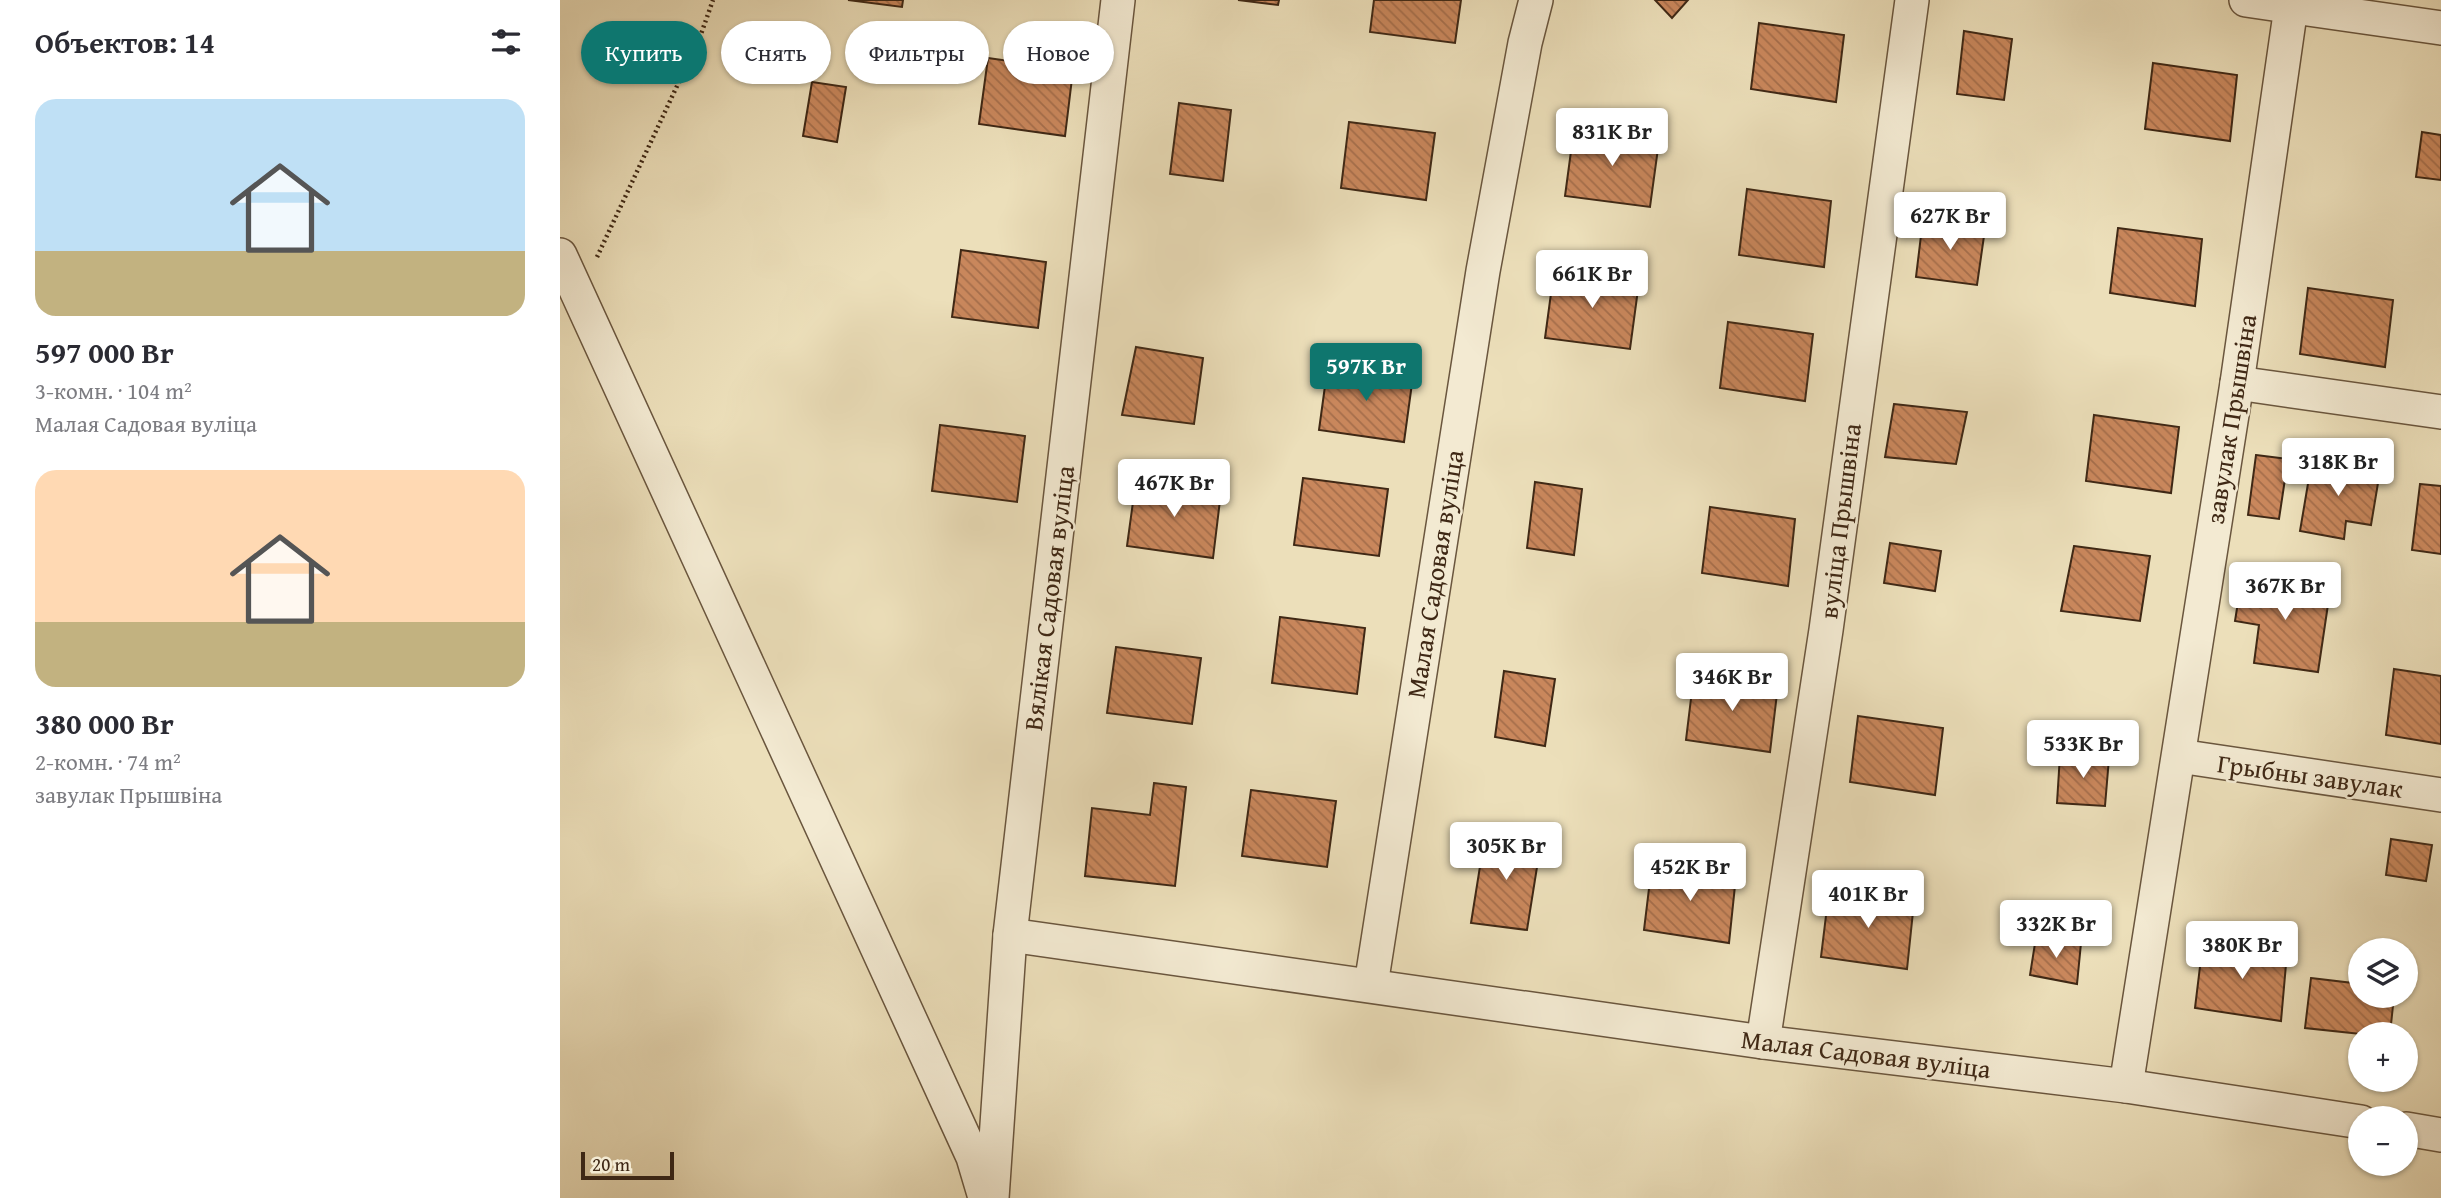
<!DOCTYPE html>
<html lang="ru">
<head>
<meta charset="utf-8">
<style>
  :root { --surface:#fff; --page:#f7f7f7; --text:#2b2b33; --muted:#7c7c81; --accent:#0f766e }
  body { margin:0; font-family:"Gentium Book Plus",serif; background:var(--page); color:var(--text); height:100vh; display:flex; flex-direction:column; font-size:26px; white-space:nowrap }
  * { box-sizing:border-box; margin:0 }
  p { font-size:23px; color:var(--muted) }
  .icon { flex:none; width:38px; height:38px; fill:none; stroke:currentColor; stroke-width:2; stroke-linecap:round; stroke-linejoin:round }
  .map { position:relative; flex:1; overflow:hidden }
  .sheet { display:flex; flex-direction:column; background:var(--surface); width:560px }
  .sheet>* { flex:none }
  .guide { position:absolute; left:21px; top:21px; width:665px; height:63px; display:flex; gap:14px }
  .controls { position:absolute; left:1788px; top:938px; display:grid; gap:14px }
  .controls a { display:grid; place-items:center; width:70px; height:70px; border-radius:50%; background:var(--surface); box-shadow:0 2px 5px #0004; font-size:35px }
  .scale { position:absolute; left:21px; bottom:18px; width:93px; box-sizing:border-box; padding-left:7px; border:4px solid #3f2815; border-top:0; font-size:19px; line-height:24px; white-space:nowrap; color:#3f2815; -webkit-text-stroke:5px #f3ead2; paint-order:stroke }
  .price { position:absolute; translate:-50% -60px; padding:0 16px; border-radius:7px; background:#fff; color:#222; font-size:23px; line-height:46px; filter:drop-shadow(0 2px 4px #0008) }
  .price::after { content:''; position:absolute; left:50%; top:42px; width:21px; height:16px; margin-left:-10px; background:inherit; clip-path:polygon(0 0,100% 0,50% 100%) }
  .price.active { background:var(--accent); color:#fff }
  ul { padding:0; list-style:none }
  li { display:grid; align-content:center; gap:14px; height:371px; padding:0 35px }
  li span { display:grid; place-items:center; height:217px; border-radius:21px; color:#555 }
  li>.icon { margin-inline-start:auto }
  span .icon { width:126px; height:126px; fill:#fffc; stroke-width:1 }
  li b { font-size:30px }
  h2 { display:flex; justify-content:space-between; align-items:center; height:84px; padding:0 35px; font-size:30px }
  .pill { padding:0 24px; border-radius:32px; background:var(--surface); box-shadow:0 2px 5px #0004; font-size:24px; line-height:63px }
  .pill.active { background:var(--accent); color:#fff }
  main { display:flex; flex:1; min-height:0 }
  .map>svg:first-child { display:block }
  .building { fill:url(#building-back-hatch); stroke:#3f2815; stroke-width:2 }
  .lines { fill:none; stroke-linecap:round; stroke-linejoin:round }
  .street-casing { stroke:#6a563e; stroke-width:36 }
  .path { stroke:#3f2815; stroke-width:4.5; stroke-dasharray:2 3.5; stroke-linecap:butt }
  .street { stroke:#f3ead2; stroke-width:33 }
  .labels { text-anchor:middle; stroke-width:5; stroke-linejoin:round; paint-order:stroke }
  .street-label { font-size:26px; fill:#3f2815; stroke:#f3ead2 }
</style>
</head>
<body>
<main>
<section class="sheet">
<h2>Объектов: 14<svg class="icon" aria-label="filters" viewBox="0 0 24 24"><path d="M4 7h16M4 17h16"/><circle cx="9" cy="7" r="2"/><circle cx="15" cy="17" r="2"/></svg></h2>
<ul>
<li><span style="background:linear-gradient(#bfe0f5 70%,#c2b280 0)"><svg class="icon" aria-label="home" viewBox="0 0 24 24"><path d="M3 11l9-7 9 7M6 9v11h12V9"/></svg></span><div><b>597 000 Br</b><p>3-комн. · 104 m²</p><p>Малая Садовая вуліца</p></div></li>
<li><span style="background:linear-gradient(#ffd9b3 70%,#c2b280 0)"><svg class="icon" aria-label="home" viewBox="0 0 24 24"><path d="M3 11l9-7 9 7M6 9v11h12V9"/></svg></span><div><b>380 000 Br</b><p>2-комн. · 74 m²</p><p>завулак Прышвіна</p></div></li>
</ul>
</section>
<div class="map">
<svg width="1881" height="1198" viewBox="0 0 1881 1198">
  <defs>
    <pattern id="building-back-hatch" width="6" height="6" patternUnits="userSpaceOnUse" patternTransform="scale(1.75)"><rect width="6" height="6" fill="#c9875c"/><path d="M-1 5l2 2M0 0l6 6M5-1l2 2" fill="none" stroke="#a56e4b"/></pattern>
  </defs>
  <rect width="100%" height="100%" fill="#ecdfba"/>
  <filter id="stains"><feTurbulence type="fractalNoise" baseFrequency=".00286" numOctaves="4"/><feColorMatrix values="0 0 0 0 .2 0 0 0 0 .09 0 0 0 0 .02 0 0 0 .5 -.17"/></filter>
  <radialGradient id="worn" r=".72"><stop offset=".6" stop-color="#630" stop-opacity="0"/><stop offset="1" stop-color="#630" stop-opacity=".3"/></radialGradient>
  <g class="building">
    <path d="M288,0H343L342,7Z"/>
    <path d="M678,0H719L718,5Z"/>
    <path d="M814,0H901L895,43L810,32Z"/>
    <path d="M1095,0H1128L1112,18Z"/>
    <path d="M1199,23L1284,35L1276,102L1191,89Z"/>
    <path d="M1404,31L1452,39L1444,100L1397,94Z"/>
    <path d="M428,58L513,70L505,136L419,124Z"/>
    <path d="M1593,63L1677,75L1670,141L1585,129Z"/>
    <path d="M252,82L286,87L277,142L243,136Z"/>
    <path d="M619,103L671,110L663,181L610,174Z"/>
    <path d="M789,122L875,133L866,200L781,188Z"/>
    <path d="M1014,129L1099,141L1090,207L1005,196Z"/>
    <path d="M1862,132L1881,135V180L1856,177Z"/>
    <path d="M1187,189L1271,201L1264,267L1179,255Z"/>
    <path d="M1363,219L1425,229L1417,285L1356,277Z"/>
    <path d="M1558,228L1642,239L1635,306L1550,293Z"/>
    <path d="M401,250L486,262L478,328L392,317Z"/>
    <path d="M994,271L1079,282L1070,349L985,338Z"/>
    <path d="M1748,288L1833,300L1825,367L1740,354Z"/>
    <path d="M1168,322L1253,334L1245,401L1160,388Z"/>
    <path d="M576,347L643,358L634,424L562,415Z"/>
    <path d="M768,364L853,376L844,442L759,430Z"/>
    <path d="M1334,404L1407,412L1396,464L1325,457Z"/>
    <path d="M1534,415L1619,427L1611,493L1526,481Z"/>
    <path d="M380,425L465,436L457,502L372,491Z"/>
    <path d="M1696,455L1728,459L1719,519L1688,515Z"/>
    <path d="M1752,460L1820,471L1811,525L1786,521L1784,539L1740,531Z"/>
    <path d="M743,478L828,489L819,556L734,545Z"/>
    <path d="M576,480L661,492L653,558L567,546Z"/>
    <path d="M975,482L1022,489L1014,555L967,548Z"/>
    <path d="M1860,484L1881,486V554L1852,550Z"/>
    <path d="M1150,507L1235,519L1228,586L1142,573Z"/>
    <path d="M1330,543L1381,551L1375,591L1324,583Z"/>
    <path d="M1514,546L1590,556L1580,621L1501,611Z"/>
    <path d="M1682,577L1770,591L1758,672L1694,663L1699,625L1675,621Z"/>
    <path d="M720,617L805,628L797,694L712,683Z"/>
    <path d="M556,647L641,658L632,724L547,713Z"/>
    <path d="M1834,669L1881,676V744L1826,735Z"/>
    <path d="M944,671L995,679L985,746L935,737Z"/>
    <path d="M1134,674L1218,685L1210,752L1126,740Z"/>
    <path d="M1298,716L1383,728L1375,795L1290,782Z"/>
    <path d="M1500,755L1549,758L1545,806L1497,803Z"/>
    <path d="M594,783L626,787L615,886L525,876L532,808L590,815Z"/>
    <path d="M691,790L776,801L767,867L682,856Z"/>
    <path d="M925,835L981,842L967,930L911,923Z"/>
    <path d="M1831,839L1872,845L1866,881L1826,875Z"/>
    <path d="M1092,864L1176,876L1169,943L1084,930Z"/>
    <path d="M1269,891L1354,902L1347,969L1261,957Z"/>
    <path d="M1476,937L1521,943L1517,984L1470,975Z"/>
    <path d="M1643,942L1727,953L1721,1021L1635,1008Z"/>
    <path d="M1751,978L1801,984V996H1834L1830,1034H1801L1745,1028Z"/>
  </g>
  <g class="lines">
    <g class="street-casing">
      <g id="street">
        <path d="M1686,0L1881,28"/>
        <path d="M0,255L413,1157L424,1194"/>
        <path d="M1677,383L1881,412"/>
        <path d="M1619,756L1881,795"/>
        <path d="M450,935L1203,1042L1566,1086L1801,1122"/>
        <path d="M811,985L923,271L965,43L976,0"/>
        <path d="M1203,1042L1266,630L1352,0"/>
        <path d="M1566,1086L1677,383L1732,0"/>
        <path d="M1846,1129L1881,1135"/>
        <path d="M432,1198L450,935L558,0"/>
      </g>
    </g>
    <path class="path" d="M37,257L140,37L153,0"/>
    <use href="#street" class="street"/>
  </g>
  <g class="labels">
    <g class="street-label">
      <text transform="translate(1671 419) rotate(-81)" y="9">завулак Прышвіна</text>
      <text transform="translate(1280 521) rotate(-83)" y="9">вуліца Прышвіна</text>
      <text transform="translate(875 574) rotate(-81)" y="9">Малая Садовая вуліца</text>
      <text transform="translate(489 598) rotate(-83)" y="9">Вялікая Садовая вуліца</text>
      <text transform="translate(1750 776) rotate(8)" y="9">Грыбны завулак</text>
      <text transform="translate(1306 1054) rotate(7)" y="9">Малая Садовая вуліца</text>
    </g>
  </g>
  <rect width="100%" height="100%" filter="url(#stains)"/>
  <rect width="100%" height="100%" fill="url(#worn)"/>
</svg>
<div class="controls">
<a><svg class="icon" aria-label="layers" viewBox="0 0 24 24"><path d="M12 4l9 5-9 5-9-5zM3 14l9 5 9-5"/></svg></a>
<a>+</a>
<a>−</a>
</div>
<div class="scale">20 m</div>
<b class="price" style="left:1052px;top:168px">831K Br</b>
<b class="price" style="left:1390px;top:252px">627K Br</b>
<b class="price" style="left:1032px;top:310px">661K Br</b>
<b class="price active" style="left:806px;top:403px">597K Br</b>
<b class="price" style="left:1778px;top:498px">318K Br</b>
<b class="price" style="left:614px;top:519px">467K Br</b>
<b class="price" style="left:1725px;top:622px">367K Br</b>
<b class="price" style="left:1172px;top:713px">346K Br</b>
<b class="price" style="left:1523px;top:780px">533K Br</b>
<b class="price" style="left:946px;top:882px">305K Br</b>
<b class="price" style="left:1130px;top:903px">452K Br</b>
<b class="price" style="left:1308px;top:930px">401K Br</b>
<b class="price" style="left:1496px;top:960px">332K Br</b>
<b class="price" style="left:1682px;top:981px">380K Br</b>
<div class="guide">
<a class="pill active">Купить</a>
<a class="pill">Снять</a>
<a class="pill">Фильтры</a>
<a class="pill">Новое</a>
</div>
</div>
</main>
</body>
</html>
